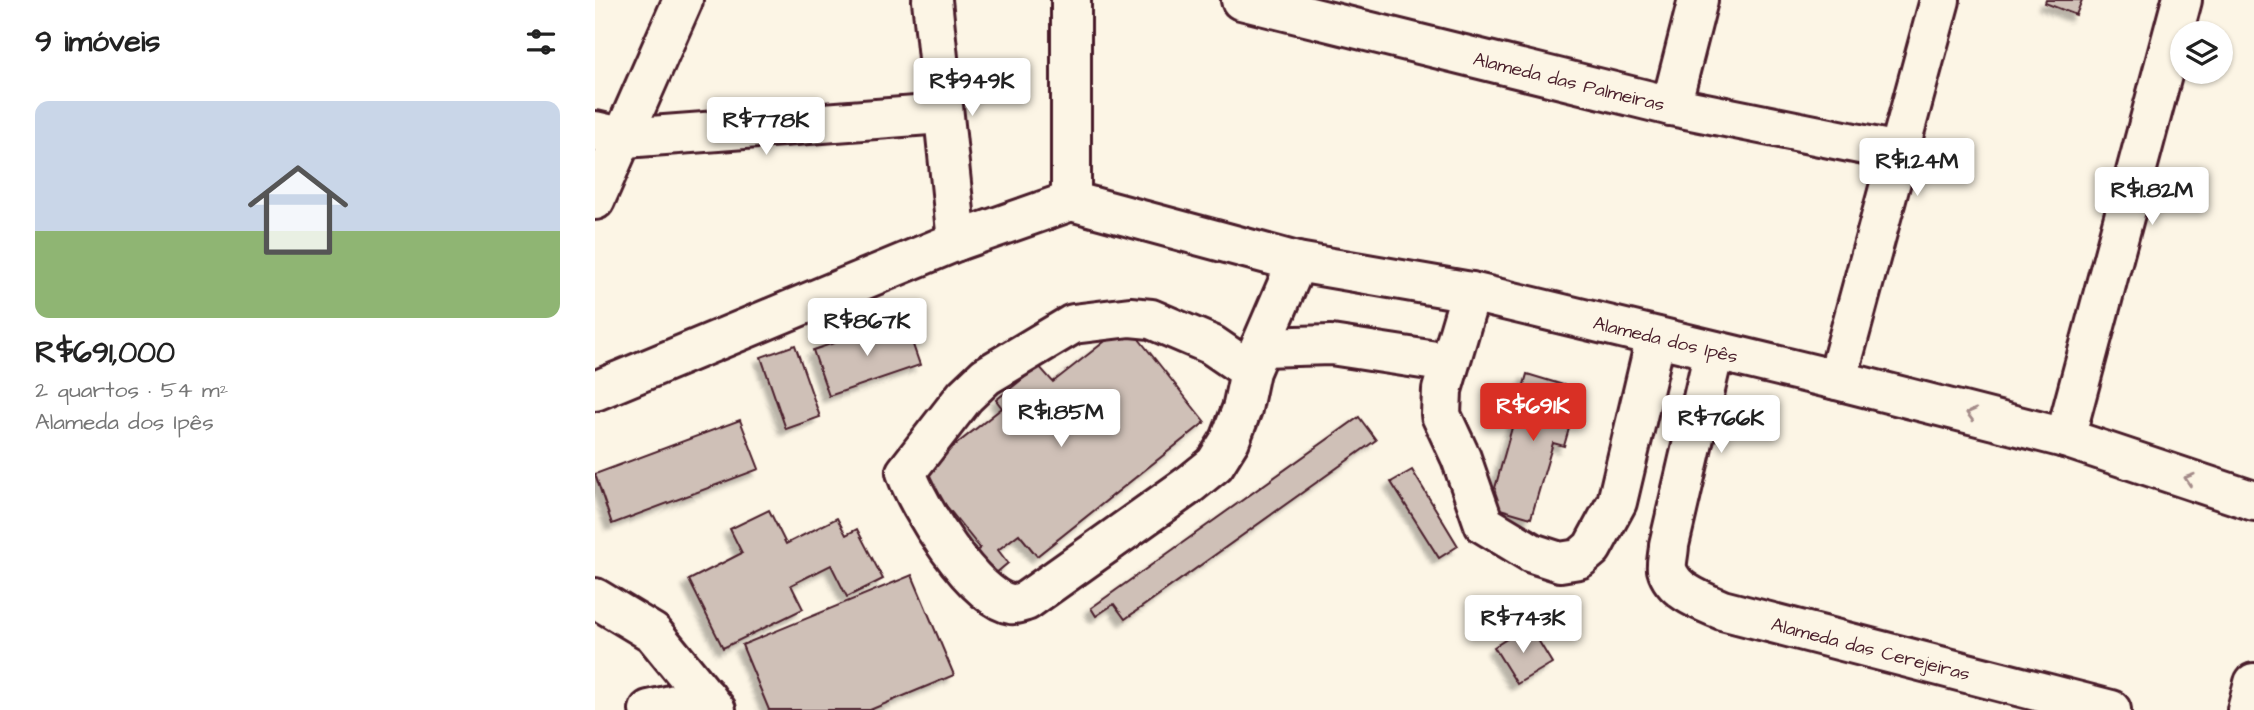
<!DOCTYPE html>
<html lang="pt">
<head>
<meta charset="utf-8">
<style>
  :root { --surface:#fff; --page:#f6f6f6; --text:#222; --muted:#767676; --line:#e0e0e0; --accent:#d93025 }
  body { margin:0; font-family:"Architects Daughter",sans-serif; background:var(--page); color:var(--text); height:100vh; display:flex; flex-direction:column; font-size:26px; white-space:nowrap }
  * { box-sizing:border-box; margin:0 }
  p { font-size:23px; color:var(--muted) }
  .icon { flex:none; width:38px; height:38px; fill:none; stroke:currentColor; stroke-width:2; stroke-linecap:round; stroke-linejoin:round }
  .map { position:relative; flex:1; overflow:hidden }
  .details { display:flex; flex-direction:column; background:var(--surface); width:595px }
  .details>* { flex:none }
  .controls { position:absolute; left:1575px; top:21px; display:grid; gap:14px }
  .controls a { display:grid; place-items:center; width:63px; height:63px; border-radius:50%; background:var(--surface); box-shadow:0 2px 5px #0004; font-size:35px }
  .price { position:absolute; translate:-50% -60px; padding:0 16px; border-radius:7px; background:#fff; color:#222; font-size:23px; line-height:46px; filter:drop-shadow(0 2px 4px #0008) }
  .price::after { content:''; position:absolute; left:50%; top:42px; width:21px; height:16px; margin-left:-10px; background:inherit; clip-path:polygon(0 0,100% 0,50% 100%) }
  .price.active { background:var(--accent); color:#fff }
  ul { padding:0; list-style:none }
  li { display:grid; align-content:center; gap:14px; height:371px; padding:0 35px }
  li+li { border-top:2px solid var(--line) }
  li span { display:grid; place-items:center; height:217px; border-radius:14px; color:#555 }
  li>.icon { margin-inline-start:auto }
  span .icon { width:126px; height:126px; fill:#fffc; stroke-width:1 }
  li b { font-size:30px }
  h2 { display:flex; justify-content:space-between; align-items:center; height:84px; padding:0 35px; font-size:30px }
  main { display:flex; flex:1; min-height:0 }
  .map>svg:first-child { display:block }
  .building { fill:#cfc0b7; stroke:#4a1f2b; stroke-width:2; filter:url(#shadow) }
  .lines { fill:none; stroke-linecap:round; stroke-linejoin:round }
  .minor-casing { stroke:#4a1f2b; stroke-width:44 }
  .minor { stroke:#fcf5e5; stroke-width:38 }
  .oneway { stroke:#a38a88 }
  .labels { text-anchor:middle; stroke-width:5; stroke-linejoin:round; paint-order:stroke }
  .street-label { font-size:19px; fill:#4a1f2b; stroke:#fcf5e5 }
</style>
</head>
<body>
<main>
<section class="details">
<h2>9 imóveis<svg class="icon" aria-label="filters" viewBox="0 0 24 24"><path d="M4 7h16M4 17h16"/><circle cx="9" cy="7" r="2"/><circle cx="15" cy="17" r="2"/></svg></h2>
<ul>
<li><span style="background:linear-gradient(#c9d6e8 60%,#8fb573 0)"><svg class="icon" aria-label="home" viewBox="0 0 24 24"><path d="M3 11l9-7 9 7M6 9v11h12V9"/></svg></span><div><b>R$691,000</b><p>2 quartos · 54 m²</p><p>Alameda dos Ipês</p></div></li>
</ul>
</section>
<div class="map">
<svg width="1659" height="710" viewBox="0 0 1659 710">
  <defs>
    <filter id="shadow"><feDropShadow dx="-6" dy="6" stdDeviation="2" flood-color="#0004"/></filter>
  </defs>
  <rect width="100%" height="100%" fill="#fcf5e5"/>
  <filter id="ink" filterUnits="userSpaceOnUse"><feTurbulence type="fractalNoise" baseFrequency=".0143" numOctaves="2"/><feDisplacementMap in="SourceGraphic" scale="14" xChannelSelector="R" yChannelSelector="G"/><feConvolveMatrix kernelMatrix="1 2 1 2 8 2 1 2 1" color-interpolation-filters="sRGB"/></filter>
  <g filter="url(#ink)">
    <g class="building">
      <path d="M1451,0H1487L1481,15L1450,3Z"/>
      <path d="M309,319L325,365L234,396L218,350Z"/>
      <path d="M532,324L610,422L442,556L424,534L403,550L413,563L388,584L370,561L385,548L325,473L407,408L401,400L444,366L458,382Z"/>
      <path d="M200,345L225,417L191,429L166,357Z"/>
      <path d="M932,374L985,390L969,446L958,443L936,518L895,506Z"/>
      <path d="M764,417L781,440L530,619L519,604L501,616L496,608Z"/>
      <path d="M145,420L164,469L17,524L0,474Z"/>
      <path d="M817,470L863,546L844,558L796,482Z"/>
      <path d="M174,510L191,544L242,518L251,535L262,529L288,579L252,597L236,565L196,585L208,609L128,648L94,580L147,553L135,529Z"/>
      <path d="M317,575L359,675L275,710H174L147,645Z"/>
      <path d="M934,625L957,663L922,684L899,647Z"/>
    </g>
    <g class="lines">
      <g class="minor-casing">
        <g id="minor">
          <path d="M337,0L362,241"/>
          <path d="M476,0V201"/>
          <path id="s1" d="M646,0L1076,106L1304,152"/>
          <path d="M1076,106L1103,0"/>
          <path d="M0,131L30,138L347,114"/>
          <path d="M0,200L88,0"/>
          <path id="s2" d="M476,201L702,262L876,292L1242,380L1470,438L1659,501"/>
          <path d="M876,292L847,390L846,415L866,458L889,524L937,553L965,562L984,559L997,548L1022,502L1061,337"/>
          <path d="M665,347L736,345L854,363"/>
          <path id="s3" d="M1119,351L1074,545C1074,552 1071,562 1072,569C1078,592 1109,602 1127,610L1516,710"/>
          <path d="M655,371L617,345L556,319L535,317L478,324L391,376L370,396L311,472C322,505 379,598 416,604C421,605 427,602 431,601L594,485L620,464L635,440L647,409L655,371L702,262"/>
          <path d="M1242,380L1345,0"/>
          <path d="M0,391L362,241L476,201"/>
          <path d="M1470,438L1587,0"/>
          <path d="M0,598L58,633L121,710"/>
          <path d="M54,710L111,697"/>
          <path d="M1652,710L1659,683"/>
        </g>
      </g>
      <use href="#minor" class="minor"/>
    </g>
    <defs><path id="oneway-chevron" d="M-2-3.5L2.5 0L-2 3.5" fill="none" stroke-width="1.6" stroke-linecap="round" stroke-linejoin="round" transform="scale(1.75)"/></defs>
    <g class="oneway">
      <use href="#oneway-chevron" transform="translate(1376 414) rotate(-166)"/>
      <use href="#oneway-chevron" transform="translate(1594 479) rotate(-162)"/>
    </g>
  </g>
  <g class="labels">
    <g class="street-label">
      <text dy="7" stroke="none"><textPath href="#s1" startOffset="338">Alameda das Palmeiras</textPath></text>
      <text dy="7" stroke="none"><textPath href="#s2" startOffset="611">Alameda dos Ipês</textPath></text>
      <text dy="7" stroke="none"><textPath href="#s3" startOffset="448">Alameda das Cerejeiras</textPath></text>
    </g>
  </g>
</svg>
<div class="controls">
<a><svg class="icon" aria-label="layers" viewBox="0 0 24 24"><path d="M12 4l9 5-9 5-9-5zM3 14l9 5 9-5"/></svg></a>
</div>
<b class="price" style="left:377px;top:118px">R$949K</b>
<b class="price" style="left:171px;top:157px">R$778K</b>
<b class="price" style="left:1322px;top:198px">R$1.24M</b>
<b class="price" style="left:1557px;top:227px">R$1.82M</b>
<b class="price" style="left:272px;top:358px">R$867K</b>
<b class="price active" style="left:938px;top:443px">R$691K</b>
<b class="price" style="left:466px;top:449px">R$1.85M</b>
<b class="price" style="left:1126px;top:455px">R$766K</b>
<b class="price" style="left:928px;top:655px">R$743K</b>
</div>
</main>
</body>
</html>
